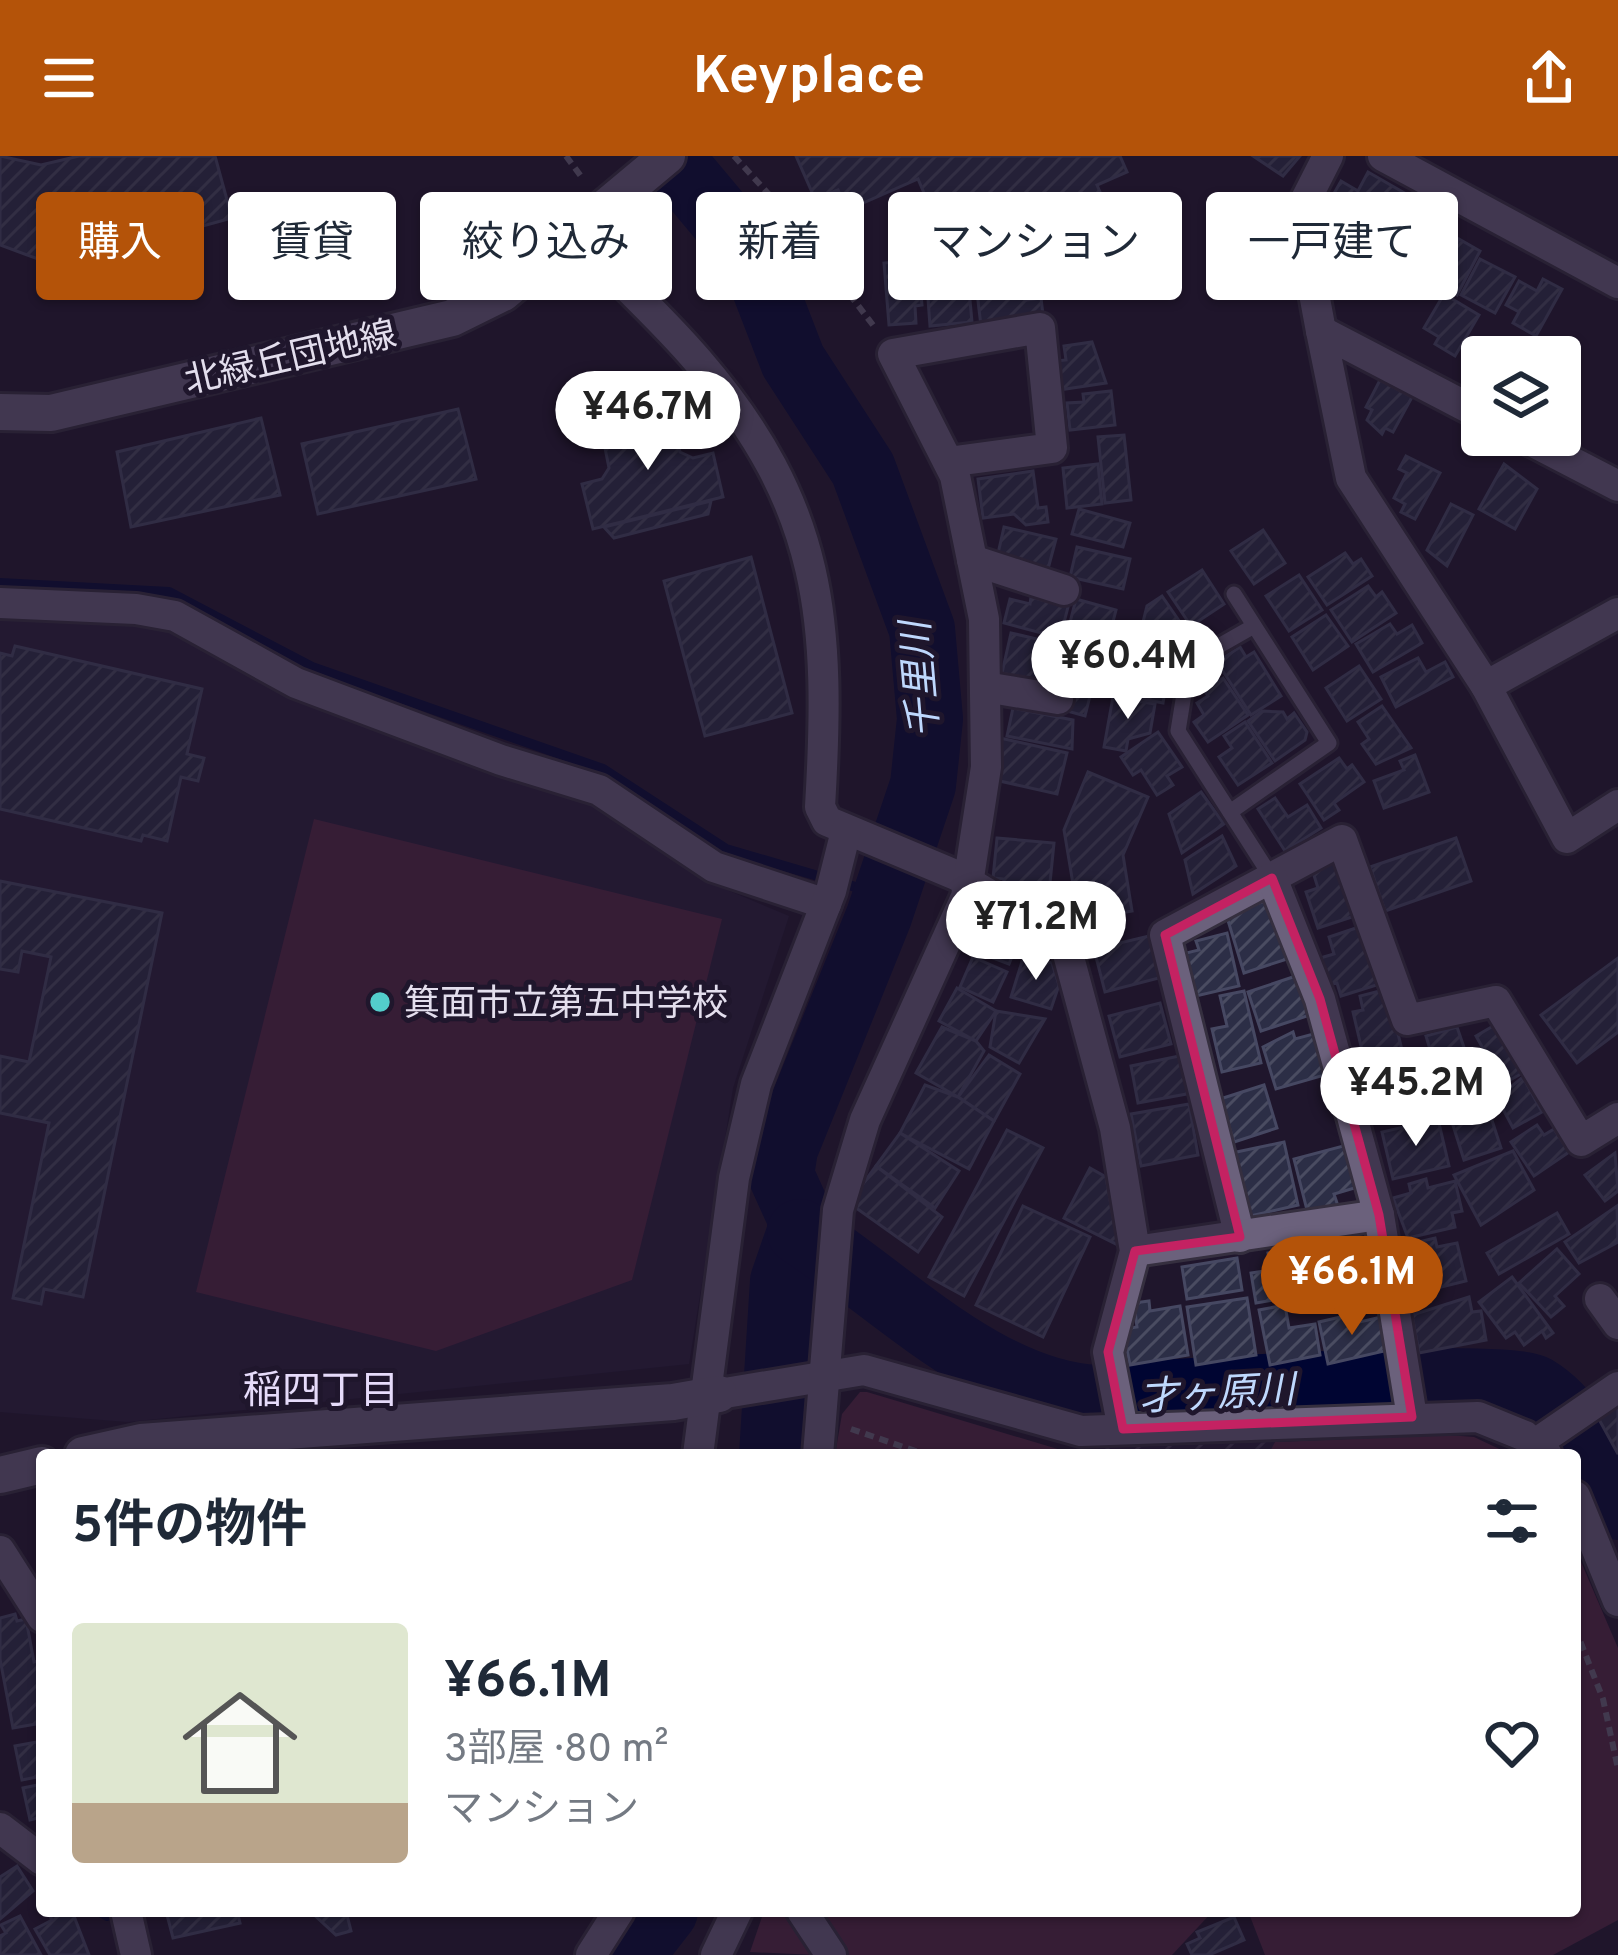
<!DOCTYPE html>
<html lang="ja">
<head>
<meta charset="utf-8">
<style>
  :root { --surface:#fff; --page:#f6f6f7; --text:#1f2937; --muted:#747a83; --line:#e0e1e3; --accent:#b45309 }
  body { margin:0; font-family:Overpass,"Noto Sans JP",sans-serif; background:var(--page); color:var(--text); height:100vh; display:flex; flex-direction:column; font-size:45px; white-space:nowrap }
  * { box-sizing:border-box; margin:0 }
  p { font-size:39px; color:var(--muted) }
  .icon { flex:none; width:66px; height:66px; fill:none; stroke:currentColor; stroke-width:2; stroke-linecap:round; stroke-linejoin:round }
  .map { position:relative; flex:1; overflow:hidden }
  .panel { position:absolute; left:36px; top:1293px; width:1545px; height:468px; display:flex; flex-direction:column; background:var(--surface); border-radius:12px; box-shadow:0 3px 9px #0004 }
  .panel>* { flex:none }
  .guide { position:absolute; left:36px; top:36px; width:1548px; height:108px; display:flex; gap:24px }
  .controls { position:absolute; left:1461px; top:180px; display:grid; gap:24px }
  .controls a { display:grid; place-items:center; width:120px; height:120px; border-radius:12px; background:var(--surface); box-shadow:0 3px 9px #0004; font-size:60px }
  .price { position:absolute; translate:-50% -102px; padding:0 27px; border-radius:42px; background:#fff; color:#222; font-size:39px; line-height:78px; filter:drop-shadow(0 3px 6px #0008) }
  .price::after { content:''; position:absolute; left:50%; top:72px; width:36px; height:27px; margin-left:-18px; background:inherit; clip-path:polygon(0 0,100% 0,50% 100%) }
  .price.on { background:var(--accent); color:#fff }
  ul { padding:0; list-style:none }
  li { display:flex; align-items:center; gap:36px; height:300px; padding:0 36px }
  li+li { border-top:3px solid var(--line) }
  li span { display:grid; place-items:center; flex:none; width:336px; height:240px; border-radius:12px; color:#555 }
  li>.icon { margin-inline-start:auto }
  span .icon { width:144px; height:144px; fill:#fffc; stroke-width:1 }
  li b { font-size:51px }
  h2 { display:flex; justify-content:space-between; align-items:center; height:144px; padding:0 36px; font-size:51px }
  .pill { padding:0 42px; border-radius:12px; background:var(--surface); box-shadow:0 3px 9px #0004; font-size:42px; line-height:108px }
  .pill.on { background:var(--accent); color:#fff }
  header { display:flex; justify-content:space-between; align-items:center; height:156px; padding:0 36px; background:var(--accent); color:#fff; font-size:54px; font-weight:700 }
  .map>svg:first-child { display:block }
  .built { fill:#281d39 }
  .industrial { fill:url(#industrial-furrows) }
  .green { fill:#532641 }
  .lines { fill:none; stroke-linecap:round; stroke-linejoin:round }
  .stream { stroke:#000532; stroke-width:10 }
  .river { stroke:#000532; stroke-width:66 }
  .building { fill:url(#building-hatch); stroke:#464862; stroke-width:3 }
  .service-casing { stroke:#352f3f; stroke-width:21 }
  .minor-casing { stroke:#352f3f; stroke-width:36 }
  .tertiary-casing { stroke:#352f3f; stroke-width:42 }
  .path { stroke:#6c6578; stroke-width:6; stroke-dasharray:9 6; stroke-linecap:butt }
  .service { stroke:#6b617c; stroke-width:15 }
  .minor { stroke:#6b617c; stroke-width:30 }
  .tertiary { stroke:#6b617c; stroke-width:36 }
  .marked { fill:none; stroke:#c42262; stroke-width:9; stroke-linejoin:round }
  .poi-dot { fill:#53cdcb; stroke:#1f162c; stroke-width:4.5 }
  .labels { text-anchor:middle; stroke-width:10; stroke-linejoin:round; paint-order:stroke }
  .street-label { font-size:36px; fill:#e3deed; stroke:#1f162c }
  .poi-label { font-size:36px; fill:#e3deed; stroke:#1f162c; text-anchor:start }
  .water-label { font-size:39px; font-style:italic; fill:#bfd8fd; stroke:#1f162c }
  .neighbourhood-label { font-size:39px; fill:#e6dbfa; stroke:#1f162c }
</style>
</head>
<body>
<header><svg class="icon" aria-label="menu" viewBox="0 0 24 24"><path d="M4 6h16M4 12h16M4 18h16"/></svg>Keyplace<svg class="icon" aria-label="share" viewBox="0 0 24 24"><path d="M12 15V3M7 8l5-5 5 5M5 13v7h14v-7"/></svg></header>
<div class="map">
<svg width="1618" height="1799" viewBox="0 0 1618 1799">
  <defs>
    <pattern id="industrial-furrows" width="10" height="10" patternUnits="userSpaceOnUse" patternTransform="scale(3)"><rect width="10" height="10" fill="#281d39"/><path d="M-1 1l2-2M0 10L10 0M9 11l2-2" fill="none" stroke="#473d56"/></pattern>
    <pattern id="building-hatch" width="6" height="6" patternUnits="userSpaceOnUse" patternTransform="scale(3)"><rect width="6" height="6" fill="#2c2e46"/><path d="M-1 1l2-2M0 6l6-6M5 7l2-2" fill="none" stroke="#4a4c61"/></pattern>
  </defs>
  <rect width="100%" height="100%" fill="#1f162c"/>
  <path class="built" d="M0,453L162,462L284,534L493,618L600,649L701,723L789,760L733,932L689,1208L128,1266L0,1256Z"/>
  <path class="industrial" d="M1275,1286L1269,1299H1058L1061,1294Z"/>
  <g class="green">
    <path d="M314,663L722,763L632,1124L436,1195L196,1136Z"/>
    <path d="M860,1236H867L1061,1294L1058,1299H835L842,1258Z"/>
    <path d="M1448,1279L1474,1281L1512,1299H1268L1275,1286Z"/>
    <path d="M1575,1392L1618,1492V1764L1553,1799H1265L1248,1755H1575Z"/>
    <path d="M764,1755L791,1761L817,1799L750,1796Z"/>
    <path d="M817,1755H1213L1172,1799H843Z"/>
  </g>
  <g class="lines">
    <g class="stream">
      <path d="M0,427L169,436L312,511L603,613L726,693L886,740"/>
      <path d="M98,1755L107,1760"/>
    </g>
    <g class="river">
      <path d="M669,0L752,99L793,205L863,313L922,473L930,563L923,629L879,760L785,993L781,1019L800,1061V1076L783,1125L772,1299"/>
      <path d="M800,1076C890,1134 988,1237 1097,1242C1155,1236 1505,1214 1535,1232C1577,1257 1598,1309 1618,1351"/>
      <path d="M631,1799L665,1755"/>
    </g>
  </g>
  <g class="building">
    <path d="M0,0L41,9L79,0H215L232,62L57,110L0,89Z"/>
    <path d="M796,0H1120L1127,16L1097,29L1115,71L1033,106L1017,70L984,85L974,62L941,77L918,23L847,54L838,34L815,43Z"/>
    <path d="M1253,0H1300L1283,20Z"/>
    <path d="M1368,16L1408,39L1388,73L1332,41L1341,25L1358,35Z"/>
    <path d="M1429,59L1444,67L1420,113L1384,94L1401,63L1421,73Z"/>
    <path d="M1257,73L1259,82L1267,81L1271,98L1259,100L1261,108L1223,116L1216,81Z"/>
    <path d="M1441,83L1455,90L1459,83L1480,95L1457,139L1421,120Z"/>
    <path d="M1480,103L1515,121L1495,157L1461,139Z"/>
    <path d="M918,104L922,149L915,150L916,167L889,169L884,107Z"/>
    <path d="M967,112L972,166L930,170L926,115Z"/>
    <path d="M1543,123L1562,133L1536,180L1513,167L1519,156L1506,149L1519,125L1537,135Z"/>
    <path d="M1001,126L1002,134L1025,132L1026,144L1041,142L1043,159L981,170L976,128Z"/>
    <path d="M1444,138L1479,159L1455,200L1435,188L1439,181L1424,172Z"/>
    <path d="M1092,186L1106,227L1059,234L1055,205L1066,204L1064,190Z"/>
    <path d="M1380,224L1412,241L1393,276L1385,272L1382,278L1367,264L1372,254L1366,251Z"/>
    <path d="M1111,235L1115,269L1070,274L1067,247L1084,246L1083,238Z"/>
    <path d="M458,253L476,323L318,358L302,288Z"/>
    <path d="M671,254L680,296L693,302L713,297L723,341L593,373L582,328L602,323L609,312L601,272Z"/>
    <path d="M261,262L280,339L131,371L117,296Z"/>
    <path d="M1124,279L1131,344L1105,347L1098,281Z"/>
    <path d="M1406,300L1440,317L1415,363L1401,356L1405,348L1394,342L1407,317L1399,313Z"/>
    <path d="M1098,308L1102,348L1067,352L1063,312Z"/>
    <path d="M1504,308L1537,333L1515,373L1479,353Z"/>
    <path d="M1033,315L1038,352L1046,351L1048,366L1026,369L1014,358L983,362L978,323Z"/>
    <path d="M711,345L708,358L614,382L604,371Z"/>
    <path d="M1451,348L1473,359L1447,410L1427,394Z"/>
    <path d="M1079,353L1130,367L1123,391L1072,378Z"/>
    <path d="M1004,371L1056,383L1048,413L997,402Z"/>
    <path d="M1263,374L1285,407L1254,428L1231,395Z"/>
    <path d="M1077,391L1130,403L1123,433L1070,421Z"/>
    <path d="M1345,397L1353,408L1361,403L1372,420L1327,449L1308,421Z"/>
    <path d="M751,401L792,557L705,580L664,425Z"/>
    <path d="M1202,414L1224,448L1191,470L1168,436Z"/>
    <path d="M1299,419L1322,454L1289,475L1266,440Z"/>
    <path d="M1368,430L1376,441L1382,436L1396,457L1352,486L1331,454Z"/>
    <path d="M1162,440L1182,469L1170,477L1176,479L1172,498L1137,490L1147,450Z"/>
    <path d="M1031,441L1068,451L1060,482L1004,467L1010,443L1030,448Z"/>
    <path d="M1076,443L1116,454L1106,493L1066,482Z"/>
    <path d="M1326,459L1348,490L1313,514L1292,481Z"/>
    <path d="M1390,468L1397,478L1412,469L1422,487L1373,516L1356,488Z"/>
    <path d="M1011,477L1054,487L1045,527L1002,517Z"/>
    <path d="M15,490L202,533L187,598L204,602L198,625L181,621L167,685L143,679L141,685L0,653V497L12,500Z"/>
    <path d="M1078,490L1101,496L1085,560L1067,555L1073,535L1053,530L1062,496L1076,500Z"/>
    <path d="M1240,491L1246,501L1254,496L1281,540L1251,559L1217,506Z"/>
    <path d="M1125,495L1154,501L1152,515L1168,517L1163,547L1117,538Z"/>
    <path d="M1418,502L1426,516L1445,506L1453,521L1396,551L1381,521Z"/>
    <path d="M1359,510L1381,543L1347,565L1326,532Z"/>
    <path d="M1223,522L1248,559L1208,586L1194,566L1204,559L1197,547L1208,540L1204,534Z"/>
    <path d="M1113,541L1155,548L1150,577L1128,583L1126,595L1104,591Z"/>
    <path d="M1382,550L1411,592L1376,608L1362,588L1369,583L1358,566Z"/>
    <path d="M1013,552L1073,564L1072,593L1007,580Z"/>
    <path d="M1262,555L1283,556L1287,563L1294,557L1307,576L1305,584L1275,605L1248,565Z"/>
    <path d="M1245,566L1272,607L1238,629L1219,601L1232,592L1224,580Z"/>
    <path d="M1158,576L1182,611L1167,620L1173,629L1157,639L1141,614L1133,619L1121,601Z"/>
    <path d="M1000,582L1067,597L1057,638L991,623Z"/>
    <path d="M1415,599L1429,636L1384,652L1374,625L1404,614L1400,605Z"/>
    <path d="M1339,602L1347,613L1352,609L1364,626L1334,647L1339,654L1324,664L1300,628Z"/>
    <path d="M1088,616L1148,641L1123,699L1132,755L1079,764L1064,674Z"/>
    <path d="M1201,636L1224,668L1182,697L1169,658Z"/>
    <path d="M1275,642L1288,661L1307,649L1321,672L1285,695L1258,653Z"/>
    <path d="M1222,680L1236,710L1193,738L1185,704Z"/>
    <path d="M997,682L1054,687L1049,737L1003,732L1004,723L993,722Z"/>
    <path d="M1456,682L1471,725L1385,755L1370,711Z"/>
    <path d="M1339,700L1358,759L1318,772L1306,736L1318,732L1311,710Z"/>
    <path d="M0,725L162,757L83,1141L44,1133L41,1148L13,1142L49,967L0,957V900L29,906L51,801L22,795L18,816L0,813Z"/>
    <path d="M1268,744L1287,803L1244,817L1226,758Z"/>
    <path d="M973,759L1009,773L1004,787L1016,791L1009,808L961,790Z"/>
    <path d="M1365,769L1383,827L1341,840L1337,827L1328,829L1320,802L1334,798L1329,781Z"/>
    <path d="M1227,777L1239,830L1196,840L1186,797L1199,794L1196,785Z"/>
    <path d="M1149,780L1159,822L1105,836L1094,793Z"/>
    <path d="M1024,799L1052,807L1059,829L1051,853L1011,841Z"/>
    <path d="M973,801L1007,816L993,846L960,831Z"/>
    <path d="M1618,802V876L1577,907L1541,859Z"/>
    <path d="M1296,820L1310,859L1261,875L1248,836Z"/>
    <path d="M957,832L996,855L976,885L939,865Z"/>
    <path d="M1387,833L1402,894L1364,903L1353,856L1363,854L1360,840Z"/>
    <path d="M1244,835L1261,907L1222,916L1212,873L1227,870L1220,840Z"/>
    <path d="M1160,847L1171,888L1120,901L1109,860Z"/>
    <path d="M996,855L1045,863L1019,907L990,891Z"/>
    <path d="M1500,866L1528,914L1494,933L1480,908L1489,903L1476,880Z"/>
    <path d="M942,871L976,885L984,895L958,941L916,917Z"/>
    <path d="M1457,871L1469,906L1438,920L1426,880Z"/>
    <path d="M1293,876L1295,883L1317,877L1328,918L1276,933L1263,891Z"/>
    <path d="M989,899L1020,918L994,965L958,941Z"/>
    <path d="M1184,899L1192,937L1138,947L1131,910Z"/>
    <path d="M1392,908L1393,915L1407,911L1418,954L1374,967L1361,922Z"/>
    <path d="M1463,910L1465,917L1472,915L1481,946L1452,954L1444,925L1456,922L1454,913Z"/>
    <path d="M1523,921L1542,956L1513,972L1497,942Z"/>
    <path d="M925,929L958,941L994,965L969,1013L900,977Z"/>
    <path d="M1264,929L1277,972L1234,986L1220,943Z"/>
    <path d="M1189,948L1198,999L1141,1010L1131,958Z"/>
    <path d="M1488,952L1501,992L1464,1004L1451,963Z"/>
    <path d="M1438,963L1449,1010L1393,1023L1382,976Z"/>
    <path d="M1537,969L1544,979L1554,973L1569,996L1534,1020L1511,986Z"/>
    <path d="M1007,974L1043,992L964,1140L929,1121Z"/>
    <path d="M900,977L959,1015L935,1052L876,1010Z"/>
    <path d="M1284,986L1298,1049L1246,1061L1232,997Z"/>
    <path d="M1347,989L1358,1031L1334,1038L1338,1050L1308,1058L1294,1003Z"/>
    <path d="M1513,995L1534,1034L1481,1069L1454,1019Z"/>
    <path d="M1615,997L1618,1035L1605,1045L1585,1019Z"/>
    <path d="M876,1010L942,1061L918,1096L849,1047Z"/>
    <path d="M1090,1012L1106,1021L1118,1089L1064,1062Z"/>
    <path d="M1426,1023L1428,1032L1455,1025L1462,1055L1452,1057L1455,1071L1408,1082L1393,1042L1411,1037L1409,1028Z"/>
    <path d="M1023,1050L1090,1081L1043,1181L976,1149Z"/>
    <path d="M1617,1050L1618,1086L1579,1107L1565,1086Z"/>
    <path d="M1557,1057L1569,1078L1499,1118L1487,1097Z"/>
    <path d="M1435,1082L1437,1091L1457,1087L1466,1125L1409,1139L1399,1099L1424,1093L1422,1085Z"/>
    <path d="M1300,1091L1308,1138L1256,1147L1251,1117L1271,1114L1268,1097Z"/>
    <path d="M1358,1093L1359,1105L1371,1103L1375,1137L1318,1144L1312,1099Z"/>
    <path d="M1557,1093L1579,1118L1555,1140L1564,1150L1551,1161L1519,1127Z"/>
    <path d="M1237,1102L1242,1134L1187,1143L1182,1111Z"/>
    <path d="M1512,1121L1553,1177L1546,1182L1542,1175L1524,1189L1515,1176L1506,1182L1479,1146Z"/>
    <path d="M1469,1141L1472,1156L1481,1155L1486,1184L1419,1197L1412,1159Z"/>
    <path d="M1247,1142L1256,1199L1196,1209L1187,1151Z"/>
    <path d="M1149,1145L1150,1155L1180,1150L1188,1199L1130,1209L1123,1173L1137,1171L1134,1147Z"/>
    <path d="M1285,1149L1289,1172L1315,1168L1320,1199L1270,1209L1259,1154Z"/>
    <path d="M1349,1159L1351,1168L1381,1161L1389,1194L1328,1208L1319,1166Z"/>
    <path d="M1615,1245L1618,1250V1298L1595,1256Z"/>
    <path d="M15,1458L17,1465L26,1463L34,1506L42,1504V1567L13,1572L0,1503V1462Z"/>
    <path d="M42,1585V1620L22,1624L15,1590Z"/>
    <path d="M42,1628V1661L30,1664L23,1632Z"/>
    <path d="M17,1710L33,1735L0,1763V1721Z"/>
    <path d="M54,1755H72L89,1799H50L35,1773L52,1764L49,1758Z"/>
    <path d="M166,1755H237L240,1767L173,1782Z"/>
    <path d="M310,1755H346L351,1775L336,1779Z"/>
    <path d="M20,1760L41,1799H0V1780L6,1777L1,1769Z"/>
    <path d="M1234,1761L1244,1784L1209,1799H1192L1187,1788L1200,1782L1197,1776Z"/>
  </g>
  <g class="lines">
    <g class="service-casing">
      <g id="service">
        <path d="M1254,470L1189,507L1178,575L1272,722"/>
        <path d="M1230,656L1329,587L1234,438"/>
      </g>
    </g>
    <g class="minor-casing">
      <g id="minor">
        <path d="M1383,0L1618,127"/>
        <path d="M577,79C616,122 661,161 698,205C824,351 831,466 820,651L827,665L958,720L1064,783L1115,972L1135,1095L1108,1196L1123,1273"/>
        <path d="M1321,175L1299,57L1328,0"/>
        <path d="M1482,259L1321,175L1351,322L1486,530"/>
        <path d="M1520,279L1618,330"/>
        <path d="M972,404L1064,434"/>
        <path d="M0,447L136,453L175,460L296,527L501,604L599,634L714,711L826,748"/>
        <path d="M1618,457L1486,530L1567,682L1618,649"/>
        <path d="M985,531L1058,543"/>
        <path d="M1379,1059L1412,1261"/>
        <path d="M1240,1081L1165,779L1342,684L1407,864L1496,845L1581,985L1618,962"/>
        <path d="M1135,1095L1379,1059L1320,843L1272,722"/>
        <path d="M1600,1143L1618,1168"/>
        <path d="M719,1238L864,1214L1081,1275L1478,1261L1525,1280L1547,1299"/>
        <path d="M1535,1288L1618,1231"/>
        <path d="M698,1299L734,1022L756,928L831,735L846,675"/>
        <path d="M818,1299L838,1054L865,964L966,741L986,611L984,463L955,320L893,198L1040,172L1052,292L948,306"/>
        <path d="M1575,1340L1618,1445"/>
        <path d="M0,1395L42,1461"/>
        <path d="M0,1672L42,1704"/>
        <path d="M126,1755L136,1799"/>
        <path d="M802,1755L831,1799"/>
        <path d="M591,1799L619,1755"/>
        <path d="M716,1799L737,1755"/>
      </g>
    </g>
    <g class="tertiary-casing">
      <g id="tertiary">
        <path d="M0,256L51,257L452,162L503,137L667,0"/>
        <path d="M83,1299L141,1286L673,1246L719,1238"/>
        <path d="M0,1319L42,1309"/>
      </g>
    </g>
    <g class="path">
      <path d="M566,0L583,23"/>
      <path d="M734,0L795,67L876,173"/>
      <path d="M851,1273L927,1299"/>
      <path d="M1575,1472L1603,1543L1618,1613"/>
    </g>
    <use href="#service" class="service"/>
    <use href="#minor" class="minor"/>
    <use href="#tertiary" class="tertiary"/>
  </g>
  <path d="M0 0H1618V1799H0ZM1272,722L1320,843L1379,1059L1412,1261L1123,1273L1108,1196L1135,1095L1240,1081L1165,779Z" fill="#1f162c" fill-opacity=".55" fill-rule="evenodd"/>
  <path class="marked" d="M1272,722L1320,843L1379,1059L1412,1261L1123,1273L1108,1196L1135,1095L1240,1081L1165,779Z"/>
  <circle class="poi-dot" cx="380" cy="846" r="12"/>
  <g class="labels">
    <g class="street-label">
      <text transform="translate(290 200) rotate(-13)" y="13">北緑丘団地線</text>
    </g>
    <g class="poi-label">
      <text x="404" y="859">箕面市立第五中学校</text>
    </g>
    <g class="water-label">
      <text transform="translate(919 524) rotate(-95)" y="14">千里川</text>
      <text transform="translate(1217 1236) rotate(-3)" y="14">才ヶ原川</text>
    </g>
    <g class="neighbourhood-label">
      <text x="321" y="1247">稲四丁目</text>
    </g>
  </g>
</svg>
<div class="controls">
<a><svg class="icon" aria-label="layers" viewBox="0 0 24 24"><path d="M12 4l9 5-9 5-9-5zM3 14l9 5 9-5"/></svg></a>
</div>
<b class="price" style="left:648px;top:317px">¥46.7M</b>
<b class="price" style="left:1128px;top:566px">¥60.4M</b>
<b class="price" style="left:1036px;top:827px">¥71.2M</b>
<b class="price" style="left:1416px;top:993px">¥45.2M</b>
<b class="price on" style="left:1352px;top:1182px">¥66.1M</b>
<div class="guide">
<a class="pill on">購入</a>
<a class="pill">賃貸</a>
<a class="pill">絞り込み</a>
<a class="pill">新着</a>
<a class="pill">マンション</a>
<a class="pill">一戸建て</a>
</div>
<section class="panel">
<h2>5件の物件<svg class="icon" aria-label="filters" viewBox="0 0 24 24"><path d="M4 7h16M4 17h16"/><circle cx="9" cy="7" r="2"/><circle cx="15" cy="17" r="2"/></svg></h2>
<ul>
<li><span style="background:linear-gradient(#dfe7d0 75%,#b9a48a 0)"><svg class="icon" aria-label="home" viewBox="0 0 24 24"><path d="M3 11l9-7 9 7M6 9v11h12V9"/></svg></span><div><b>¥66.1M</b><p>3部屋 · 80 m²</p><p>マンション</p></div><svg class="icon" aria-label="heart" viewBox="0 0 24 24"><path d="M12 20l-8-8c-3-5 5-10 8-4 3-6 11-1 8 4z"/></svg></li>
</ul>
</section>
</div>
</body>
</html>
